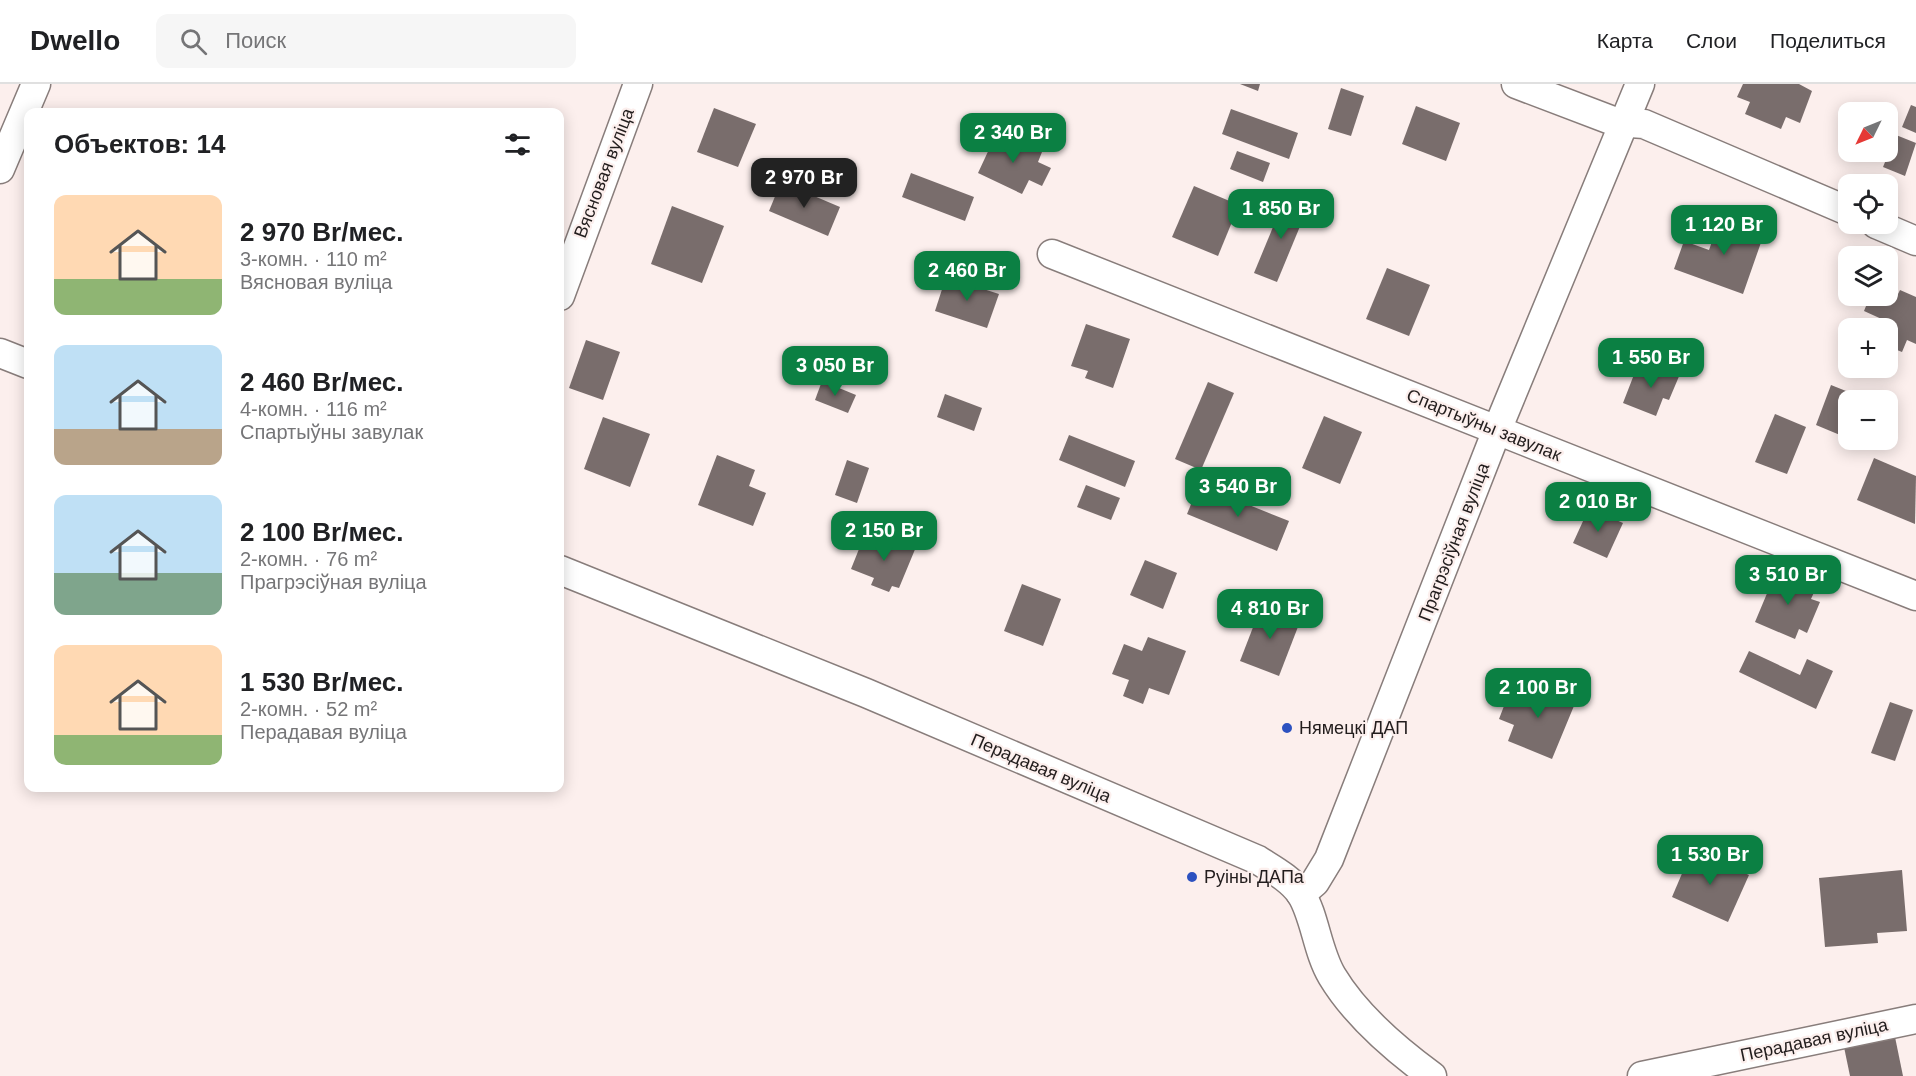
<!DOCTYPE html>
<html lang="ru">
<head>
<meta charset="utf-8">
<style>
  :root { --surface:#fff; --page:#f6f6f6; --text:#202124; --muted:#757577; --line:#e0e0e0; --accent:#0b8043 }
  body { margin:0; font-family:Arial,sans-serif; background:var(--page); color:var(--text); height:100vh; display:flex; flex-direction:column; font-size:22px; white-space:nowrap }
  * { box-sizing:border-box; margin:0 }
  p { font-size:20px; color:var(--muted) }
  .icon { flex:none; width:33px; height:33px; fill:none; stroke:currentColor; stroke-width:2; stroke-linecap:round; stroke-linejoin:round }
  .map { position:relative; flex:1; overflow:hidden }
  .details { position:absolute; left:24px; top:24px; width:540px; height:684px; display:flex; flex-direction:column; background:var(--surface); border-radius:12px; box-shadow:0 3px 15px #0003 }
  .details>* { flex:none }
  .needle { width:39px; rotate:227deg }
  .tools { position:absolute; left:1838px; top:18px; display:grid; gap:12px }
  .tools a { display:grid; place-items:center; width:60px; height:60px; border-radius:12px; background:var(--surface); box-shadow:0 3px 15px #0003; font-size:30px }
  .price { position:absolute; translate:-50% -51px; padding:0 14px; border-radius:12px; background:var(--accent); color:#fff; font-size:20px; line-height:39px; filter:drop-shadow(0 2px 3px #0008) }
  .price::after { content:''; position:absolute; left:50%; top:36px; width:18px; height:14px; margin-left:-9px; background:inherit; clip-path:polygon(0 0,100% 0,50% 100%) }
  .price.current { background:#222; color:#fff }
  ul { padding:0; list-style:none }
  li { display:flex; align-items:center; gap:18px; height:150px; padding:0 30px }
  li span { display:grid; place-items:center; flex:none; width:168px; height:120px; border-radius:12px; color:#555 }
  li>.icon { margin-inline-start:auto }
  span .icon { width:72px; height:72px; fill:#fffc; stroke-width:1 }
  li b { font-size:26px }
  h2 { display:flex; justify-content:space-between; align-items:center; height:72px; padding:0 30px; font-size:26px }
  header { display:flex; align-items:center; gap:36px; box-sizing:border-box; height:84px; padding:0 30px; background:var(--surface); border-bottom:2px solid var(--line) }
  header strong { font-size:28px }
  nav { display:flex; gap:33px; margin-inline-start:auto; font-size:21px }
  .search { width:420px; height:54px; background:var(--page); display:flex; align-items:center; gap:15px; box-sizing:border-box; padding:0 21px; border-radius:12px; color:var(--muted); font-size:22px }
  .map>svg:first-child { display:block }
  .building { fill:#796d6c }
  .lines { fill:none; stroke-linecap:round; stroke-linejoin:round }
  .minor-casing { stroke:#887d7b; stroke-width:31 }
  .minor { stroke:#fff; stroke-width:28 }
  .poi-dot { fill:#2c51c0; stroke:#fcefed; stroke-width:2 }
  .labels { text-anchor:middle; stroke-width:4.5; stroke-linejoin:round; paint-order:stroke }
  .street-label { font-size:18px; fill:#221d1d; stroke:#fcefed }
  .poi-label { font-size:18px; fill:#221d1d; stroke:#fcefed; text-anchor:start }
</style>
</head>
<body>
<header>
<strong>Dwello</strong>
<div class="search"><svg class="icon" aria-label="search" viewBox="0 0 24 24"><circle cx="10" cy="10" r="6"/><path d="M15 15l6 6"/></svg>Поиск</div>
<nav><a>Карта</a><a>Слои</a><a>Поделиться</a></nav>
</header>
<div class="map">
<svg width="1916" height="992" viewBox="0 0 1916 992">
  <rect width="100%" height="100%" fill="#fcefed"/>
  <g class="building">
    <path d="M1240,0H1260L1258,7Z"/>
    <path d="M1743,0H1799L1812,7L1800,39L1786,33L1781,45L1745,30L1750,18L1737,13Z"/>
    <path d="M1341,4L1364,12L1351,52L1328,45Z"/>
    <path d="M1911,21L1916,23V49L1902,43Z"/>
    <path d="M1416,22L1460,39L1446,77L1402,60Z"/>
    <path d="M714,24L756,40L738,83L697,68Z"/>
    <path d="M1231,25L1298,49L1289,75L1222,50Z"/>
    <path d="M998,46L1042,68L1038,78L1051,84L1042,102L1029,96L1022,110L978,89Z"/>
    <path d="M1896,51L1916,59L1905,92L1883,83Z"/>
    <path d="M1237,67L1270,79L1263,98L1230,85Z"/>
    <path d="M911,89L974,113L965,137L902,113Z"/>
    <path d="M781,98L840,123L828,152L769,127Z"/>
    <path d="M1194,102L1239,121L1218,172L1172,153Z"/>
    <path d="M1285,114L1308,123L1277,198L1254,189Z"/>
    <path d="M672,122L724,142L702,199L651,180Z"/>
    <path d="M1721,132L1765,147L1743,210L1674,185L1684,157L1709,166Z"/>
    <path d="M1387,184L1430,201L1409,252L1366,235Z"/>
    <path d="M946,193L999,210L987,244L935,227Z"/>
    <path d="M1900,206L1916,213V260L1907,256L1902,268L1887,262V244H1883L1886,237L1864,227L1870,212L1894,218Z"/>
    <path d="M1086,240L1130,255L1113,304L1085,294L1088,287L1071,282Z"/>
    <path d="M586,256L620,268L603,316L569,304Z"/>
    <path d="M1652,279L1680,290L1669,316L1663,314L1656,332L1623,319L1635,288L1647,292Z"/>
    <path d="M822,297L856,311L848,329L815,316Z"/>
    <path d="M1208,298L1234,309L1201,386L1175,375Z"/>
    <path d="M1831,301L1856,311L1854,316H1848V332L1840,351L1816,341Z"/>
    <path d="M945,310L982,324L974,347L937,333Z"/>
    <path d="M1775,330L1806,343L1787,390L1755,378Z"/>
    <path d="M1324,332L1362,348L1340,400L1302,384Z"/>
    <path d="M603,333L650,350L630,403L584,385Z"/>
    <path d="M1069,351L1135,377L1125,403L1059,376Z"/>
    <path d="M717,371L755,386L749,402L766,409L753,442L698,421Z"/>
    <path d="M1874,374L1916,392L1915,440L1857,416Z"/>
    <path d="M847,376L869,384L857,419L835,411Z"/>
    <path d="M1086,401L1120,414L1111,436L1077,423Z"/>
    <path d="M1199,401L1289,437L1277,467L1187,430Z"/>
    <path d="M1589,424L1623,439L1607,474L1573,459Z"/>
    <path d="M882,450L916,463L899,504L892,502L889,508L871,501L874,494L851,485L863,455L878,461Z"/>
    <path d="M1145,476L1177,489L1163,525L1130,511Z"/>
    <path d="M1776,488L1816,504L1811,515L1820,518L1807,549L1799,545L1795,555L1755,538Z"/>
    <path d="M1022,500L1061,515L1043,562L1004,547Z"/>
    <path d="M1262,520L1301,535L1279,592L1240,577Z"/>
    <path d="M1148,553L1186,567L1169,611L1149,604L1143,620L1123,612L1129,596L1112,590L1124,560L1142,567Z"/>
    <path d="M1749,567L1800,591L1807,575L1833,587L1816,625L1739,588Z"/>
    <path d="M1531,597L1576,617L1552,675L1508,657L1514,641L1499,635L1509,609L1524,615Z"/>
    <path d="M1890,618L1913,626L1895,677L1871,669Z"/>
    <path d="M1692,766L1749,791L1728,838L1672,813Z"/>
    <path d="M1902,786L1907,847L1877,849L1878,859L1825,863L1819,794Z"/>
    <path d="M1895,953L1903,992H1850L1844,963Z"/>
  </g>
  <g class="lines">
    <g class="minor-casing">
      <g id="minor">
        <path d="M1516,0L1616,38L1644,40L1848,127"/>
        <path d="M0,85L36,0"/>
        <path d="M1876,140L1916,157"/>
        <path d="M1052,170L1916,512"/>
        <path d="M560,212L638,0"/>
        <path d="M0,269L28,280"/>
        <path d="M560,486L866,609L1258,776C1272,785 1291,795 1301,810C1315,832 1317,867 1332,892C1356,932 1395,965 1432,992"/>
        <path d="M1301,810L1315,798L1329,775L1497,346L1640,0"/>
        <path d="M1642,992L1916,935"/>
      </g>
    </g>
    <use href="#minor" class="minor"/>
  </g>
  <g class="poi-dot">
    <circle cx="1287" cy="644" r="6"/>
    <circle cx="1192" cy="793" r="6"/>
  </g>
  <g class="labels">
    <g class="street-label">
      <text transform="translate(604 89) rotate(-69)" y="6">Вясновая вуліца</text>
      <text transform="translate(1484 341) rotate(22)" y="6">Спартыўны завулак</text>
      <text transform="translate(1454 458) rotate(-69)" y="6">Прагрэсіўная вуліца</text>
      <text transform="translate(1041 684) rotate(23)" y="6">Перадавая вуліца</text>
      <text transform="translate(1814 956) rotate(-12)" y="6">Перадавая вуліца</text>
    </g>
    <g class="poi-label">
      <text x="1299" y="650">Нямецкі ДАП</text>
      <text x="1204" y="799">Руіны ДАПа</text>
    </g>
  </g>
</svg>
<div class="tools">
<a><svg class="needle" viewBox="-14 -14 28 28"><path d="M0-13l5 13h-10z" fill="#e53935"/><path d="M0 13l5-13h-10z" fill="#757577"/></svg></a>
<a><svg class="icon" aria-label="locate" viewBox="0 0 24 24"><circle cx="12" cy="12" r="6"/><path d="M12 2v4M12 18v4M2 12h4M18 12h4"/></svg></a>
<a><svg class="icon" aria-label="layers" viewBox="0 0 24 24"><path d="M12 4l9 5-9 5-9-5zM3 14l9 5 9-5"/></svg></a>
<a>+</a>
<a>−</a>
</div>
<b class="price" style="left:1013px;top:80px">2 340 Br</b>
<b class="price current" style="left:804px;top:125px">2 970 Br</b>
<b class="price" style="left:1281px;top:156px">1 850 Br</b>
<b class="price" style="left:1724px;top:172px">1 120 Br</b>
<b class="price" style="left:967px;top:218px">2 460 Br</b>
<b class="price" style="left:1651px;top:305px">1 550 Br</b>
<b class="price" style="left:835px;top:313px">3 050 Br</b>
<b class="price" style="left:1238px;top:434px">3 540 Br</b>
<b class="price" style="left:1598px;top:449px">2 010 Br</b>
<b class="price" style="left:884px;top:478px">2 150 Br</b>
<b class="price" style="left:1788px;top:522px">3 510 Br</b>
<b class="price" style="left:1270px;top:556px">4 810 Br</b>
<b class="price" style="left:1538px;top:635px">2 100 Br</b>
<b class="price" style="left:1710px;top:802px">1 530 Br</b>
<section class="details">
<h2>Объектов: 14<svg class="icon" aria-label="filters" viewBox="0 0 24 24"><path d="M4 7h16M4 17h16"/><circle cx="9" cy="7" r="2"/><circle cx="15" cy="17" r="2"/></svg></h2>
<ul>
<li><span style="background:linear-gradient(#ffd9b3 70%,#8fb573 0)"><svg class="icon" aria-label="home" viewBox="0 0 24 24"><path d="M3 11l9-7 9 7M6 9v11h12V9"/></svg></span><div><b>2 970 Br/мес.</b><p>3-комн. · 110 m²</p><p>Вясновая вуліца</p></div></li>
<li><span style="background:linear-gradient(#bfe0f5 70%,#b9a48a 0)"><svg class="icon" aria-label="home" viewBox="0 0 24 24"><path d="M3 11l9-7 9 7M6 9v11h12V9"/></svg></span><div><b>2 460 Br/мес.</b><p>4-комн. · 116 m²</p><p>Спартыўны завулак</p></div></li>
<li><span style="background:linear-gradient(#bfe0f5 65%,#7fa58c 0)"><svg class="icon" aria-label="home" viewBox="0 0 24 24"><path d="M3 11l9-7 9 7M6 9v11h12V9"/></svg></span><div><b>2 100 Br/мес.</b><p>2-комн. · 76 m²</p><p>Прагрэсіўная вуліца</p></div></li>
<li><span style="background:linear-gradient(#ffd9b3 75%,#8fb573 0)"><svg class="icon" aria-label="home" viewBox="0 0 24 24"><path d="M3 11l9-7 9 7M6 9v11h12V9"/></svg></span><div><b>1 530 Br/мес.</b><p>2-комн. · 52 m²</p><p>Перадавая вуліца</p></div></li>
</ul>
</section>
</div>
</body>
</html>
